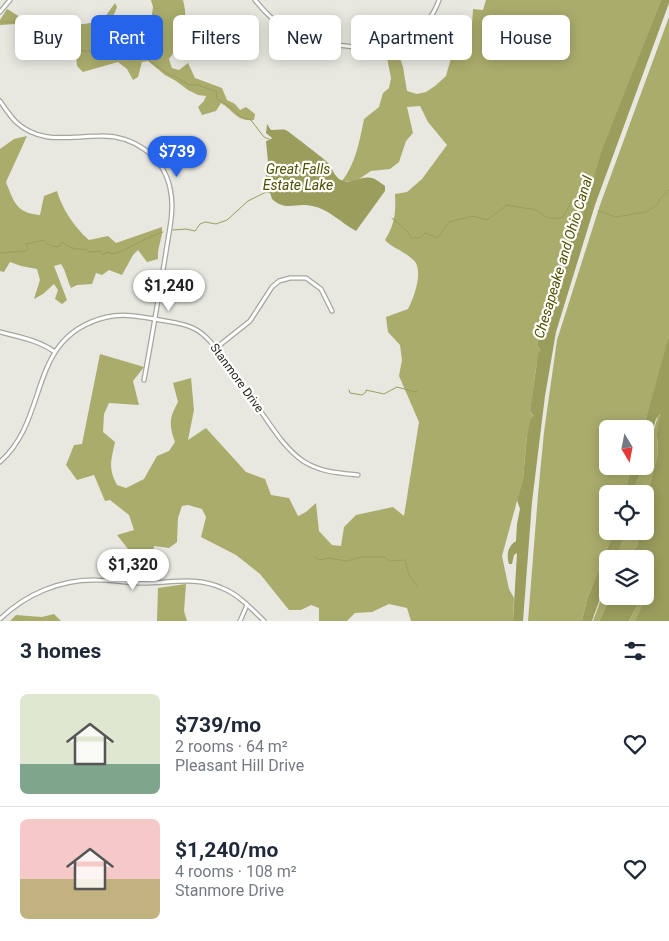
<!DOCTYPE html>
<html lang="en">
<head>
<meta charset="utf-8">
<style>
  :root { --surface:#fff; --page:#f2f2f3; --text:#1f2937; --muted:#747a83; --line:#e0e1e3; --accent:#2563eb }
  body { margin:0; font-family:Roboto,sans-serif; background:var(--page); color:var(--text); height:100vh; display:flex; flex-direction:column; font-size:19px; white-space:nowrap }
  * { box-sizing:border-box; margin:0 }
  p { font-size:16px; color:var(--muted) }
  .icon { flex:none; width:28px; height:28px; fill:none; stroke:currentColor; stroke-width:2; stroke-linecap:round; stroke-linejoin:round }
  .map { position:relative; height:621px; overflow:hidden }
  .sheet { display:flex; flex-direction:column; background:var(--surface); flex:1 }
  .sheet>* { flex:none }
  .top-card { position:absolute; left:15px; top:15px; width:640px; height:45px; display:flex; gap:10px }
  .needle { width:32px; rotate:170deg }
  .controls { position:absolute; left:599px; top:420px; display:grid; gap:10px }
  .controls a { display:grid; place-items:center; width:55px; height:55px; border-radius:8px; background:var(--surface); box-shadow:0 2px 12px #0003; font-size:25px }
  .price { position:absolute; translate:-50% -42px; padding:0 11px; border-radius:18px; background:#fff; color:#222; font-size:16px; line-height:32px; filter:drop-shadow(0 1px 2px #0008) }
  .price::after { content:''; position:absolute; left:50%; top:30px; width:15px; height:11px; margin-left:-8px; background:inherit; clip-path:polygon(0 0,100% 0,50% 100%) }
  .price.active { background:var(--accent); color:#fff }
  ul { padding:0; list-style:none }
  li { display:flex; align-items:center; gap:15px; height:125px; padding:0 20px }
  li+li { border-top:1px solid var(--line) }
  li span { display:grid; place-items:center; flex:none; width:140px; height:100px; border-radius:8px; color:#555 }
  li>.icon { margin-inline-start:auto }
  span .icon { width:60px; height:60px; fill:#fffc; stroke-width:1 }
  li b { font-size:21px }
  h2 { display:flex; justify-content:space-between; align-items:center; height:60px; padding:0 20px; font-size:21px }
  .tag { padding:0 18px; border-radius:8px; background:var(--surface); box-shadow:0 2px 12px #0003; font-size:18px; line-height:45px }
  .tag.active { background:var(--accent); color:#fff }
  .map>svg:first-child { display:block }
  .forest { fill:#aaac6c }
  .water { fill:#9b9d5d }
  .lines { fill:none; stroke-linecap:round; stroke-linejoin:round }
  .stream { stroke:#9b9d5d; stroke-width:1 }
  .minor-casing { stroke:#a6a6a0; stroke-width:5.5 }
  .minor { stroke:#fff; stroke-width:3 }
  .labels { text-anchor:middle; stroke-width:4.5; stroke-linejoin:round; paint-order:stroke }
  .street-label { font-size:12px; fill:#1f1f1c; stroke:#fffffe }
  .water-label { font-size:14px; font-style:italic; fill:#505000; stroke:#fffffe }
</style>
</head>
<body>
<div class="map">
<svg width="669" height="621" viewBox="0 0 669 621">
  <rect width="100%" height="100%" fill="#e8e8e1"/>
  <g class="forest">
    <path d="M151,0H183C189,22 183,42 169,59L172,68L179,70L188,63L195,78L222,88L227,100L235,104L240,110L246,107L255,114L254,120C237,122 234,111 221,103L216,111L202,115L198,107L204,101L206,96L198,95L188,90L176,81L165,75L148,61L142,62L138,77L133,80L127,69L118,62L83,72L77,66L76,55C67,49 58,51 48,48C35,44 27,32 16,24L0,25V20L7,9C27,19 38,38 61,42L66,35L62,25L84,24L102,21L115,3L117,7L112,19L116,28C129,30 140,30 151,21L153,7Z"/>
    <path d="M486,0H661L603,150L584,210L571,241L567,258L550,295L541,323L537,345L540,350C534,370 534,391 530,411L534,416L527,435L523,479L502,556L509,589L514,598L513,621H411L407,608L389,604L372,612L355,613L347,621H319V608L311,605L301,610H289L260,574L236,555L201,537L206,517L202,509L188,505L182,506L178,518L177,542L169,548L154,546L152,561L154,577L130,576L132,554L117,535L134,530L129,515L110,500L105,501L94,475L77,480L66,465L74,445L82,444L100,354L144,367L133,381L139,405L109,403L104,414L103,432L115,442C111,461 108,468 117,485L126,488L144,479L157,456L169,451L175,442C169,425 169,418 178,402L173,383L191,378L194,410L188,440L206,428L246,472L265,479L271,495L289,498L298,516L306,512L316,503L319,531L332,545L341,546L344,527L356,515L393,507L404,516L419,422L399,376L402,360L400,345L388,332L386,317L408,309C414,297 422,276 416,263C414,260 408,255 404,253C397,248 391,247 385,240C395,224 396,212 395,194L407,192L422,179L447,145L428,122L420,106L407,107L413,133L406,141L399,162L390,169L371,171L356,181H342C355,165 360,140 364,119L379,107L383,93L389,88L391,78L386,53L398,52L403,67L407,91L417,94L426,92L435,86L446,76L451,58L467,50L472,24L473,9L483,10Z"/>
    <path d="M669,17V336L667,346L643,429H608V466H631L625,494H608V531H614L587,599L582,621H528L538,495L544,432L557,340L600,205Z"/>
    <path d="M27,136L6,182C14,202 16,213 40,215L44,196L57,191C62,209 75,228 89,240L108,236L116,243L162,227C163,239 157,246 158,259L147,262L138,250L133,255L122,275L109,270L102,275L96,273L92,284L77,285L71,288C67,280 66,271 61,264L54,266L67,300L62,304L55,299L58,290L54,284L43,294L34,299L40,280L37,269L21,266L10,262L4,272L0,271V149L14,139Z"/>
    <path d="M659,413L660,418L657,440L658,454L648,491L645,516V494H637L636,484L643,466H645V458Z"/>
    <path d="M625,531H640L637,546L627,559H617Z"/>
    <path d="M186,584L184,611L187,621H157L158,588Z"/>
    <path d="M605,588H607L608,596H611L599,621H593Z"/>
    <path d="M642,596H645C644,605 641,614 635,621H629Z"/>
    <path d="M54,614L61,621H10L16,615L42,617Z"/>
  </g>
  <g class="water">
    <path d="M661,0H669V3L595,205L556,332L545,396L532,502L523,621H513L517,553L514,555L512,564H509C506,555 508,546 516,541L517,524L520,509L517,500L523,479L527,435L531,419L534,416L530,411L538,354L540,350L537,345L541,323L550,295L567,258L571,241L584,210L602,150Z"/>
    <path d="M267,124L271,130C276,130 282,129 286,130C289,132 326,160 328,163C332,168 334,175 339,179C350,186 361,175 372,178C376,179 381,183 385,186V191L356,231C341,223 329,209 312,206C296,202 286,212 272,199C270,191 266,184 266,175L269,172L266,141L270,140L272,138L266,133Z"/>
    <path d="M669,336V621H635L644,603L645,559H627L637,546L640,531H645L648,491L658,454L657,435L660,414L656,419L645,458V429H643Z"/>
    <path d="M631,466H643L636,484L637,494H625Z"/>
    <path d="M614,531H625L617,559H608L607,588L603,590L592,621H582L587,599Z"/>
    <path d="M611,596H642L629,621H599Z"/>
  </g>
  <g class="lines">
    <g class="stream">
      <path d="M1,22H17L28,30L36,40L52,48L86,51L122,52L131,53L137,57L146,58L168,74L176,77L189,85H197L216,91L217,99C222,102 228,105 232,108C238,114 241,119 250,119L264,137L271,140"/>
      <path d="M598,211L616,217L646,212L657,205L659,200L669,190"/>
      <path d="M392,218L408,232L411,238H419L425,233L438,238L449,222L473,216L487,220L507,205C515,207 524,208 532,209C545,212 543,222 563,217L571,202L582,205"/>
      <path d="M173,230L186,229L195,231L200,224L205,222L216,224L227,220L248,201L266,192L272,193"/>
      <path d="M0,253L26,251L28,249L26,244L44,240C48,245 54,248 60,246L62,242C68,248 78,250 86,249L89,252L100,251L103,255L107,252L113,254C130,249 145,237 163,232"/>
      <path d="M349,390L350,393L362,395L366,392V390L384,394L397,387L415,392L417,391"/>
      <path d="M315,557L319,560L328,558L347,561L361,557H384L390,561L405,560L409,575L417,586"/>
    </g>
    <g class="minor-casing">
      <g id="minor">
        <path d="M255,0C266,14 280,27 296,35C309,42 322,43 337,45C379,51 423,45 439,0"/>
        <path d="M0,12L10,0"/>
        <path d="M0,101C5,108 10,116 16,122C41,145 70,136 100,136C132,135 163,155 170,188C175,209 169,231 166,252C159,295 152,337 144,380"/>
        <path d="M0,332C19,337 38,340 55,352"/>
        <path d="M216,348L250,321L272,287L279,281L290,278H306L321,289L332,311"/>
        <path d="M0,462C51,417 26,336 107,317C124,313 143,317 160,320C171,322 182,323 193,328C208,335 217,350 226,363C239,381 251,398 264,416C275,432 287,450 303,461C320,472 338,473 358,475"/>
        <path d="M0,619C26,594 61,579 97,580C112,580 128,583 143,583C171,583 196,576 222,588C238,594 252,609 264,621"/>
        <path d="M240,621L247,605"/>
      </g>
    </g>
    <use href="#minor" class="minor"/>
  </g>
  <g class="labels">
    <g class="street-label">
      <text transform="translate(237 378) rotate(54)" y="4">Stanmore Drive</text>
    </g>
    <g class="water-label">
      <text x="298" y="174">Great Falls<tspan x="298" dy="16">Estate Lake</tspan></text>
      <text transform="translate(563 257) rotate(-73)" y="5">Chesapeake and Ohio Canal</text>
    </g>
  </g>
</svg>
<div class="controls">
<a><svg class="needle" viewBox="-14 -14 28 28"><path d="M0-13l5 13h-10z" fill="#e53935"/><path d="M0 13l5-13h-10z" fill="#747a83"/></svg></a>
<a><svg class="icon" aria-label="locate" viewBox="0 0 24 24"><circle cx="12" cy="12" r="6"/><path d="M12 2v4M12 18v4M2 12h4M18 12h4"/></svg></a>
<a><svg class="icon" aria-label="layers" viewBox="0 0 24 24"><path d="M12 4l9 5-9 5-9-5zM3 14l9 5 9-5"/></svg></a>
</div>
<b class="price active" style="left:177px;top:178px">$739</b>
<b class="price" style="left:169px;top:312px">$1,240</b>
<b class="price" style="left:133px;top:591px">$1,320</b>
<div class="top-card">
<a class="tag">Buy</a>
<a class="tag active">Rent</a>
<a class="tag">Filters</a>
<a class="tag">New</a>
<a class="tag">Apartment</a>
<a class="tag">House</a>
</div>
</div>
<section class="sheet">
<h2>3 homes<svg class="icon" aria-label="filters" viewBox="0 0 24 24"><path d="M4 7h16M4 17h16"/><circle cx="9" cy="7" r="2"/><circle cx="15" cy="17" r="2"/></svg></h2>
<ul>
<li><span style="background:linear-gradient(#dfe7d0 70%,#7fa58c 0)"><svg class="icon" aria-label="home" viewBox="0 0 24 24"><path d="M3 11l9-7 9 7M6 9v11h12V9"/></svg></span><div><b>$739/mo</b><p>2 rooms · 64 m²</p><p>Pleasant Hill Drive</p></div><svg class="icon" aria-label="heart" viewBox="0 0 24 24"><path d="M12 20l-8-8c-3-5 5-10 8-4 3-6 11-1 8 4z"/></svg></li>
<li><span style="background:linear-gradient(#f6c9c9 60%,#c2b280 0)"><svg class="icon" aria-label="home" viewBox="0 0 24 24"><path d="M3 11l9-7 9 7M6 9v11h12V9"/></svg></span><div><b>$1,240/mo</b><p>4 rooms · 108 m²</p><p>Stanmore Drive</p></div><svg class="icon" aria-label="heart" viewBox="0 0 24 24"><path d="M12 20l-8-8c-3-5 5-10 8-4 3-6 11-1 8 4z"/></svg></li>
</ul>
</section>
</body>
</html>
